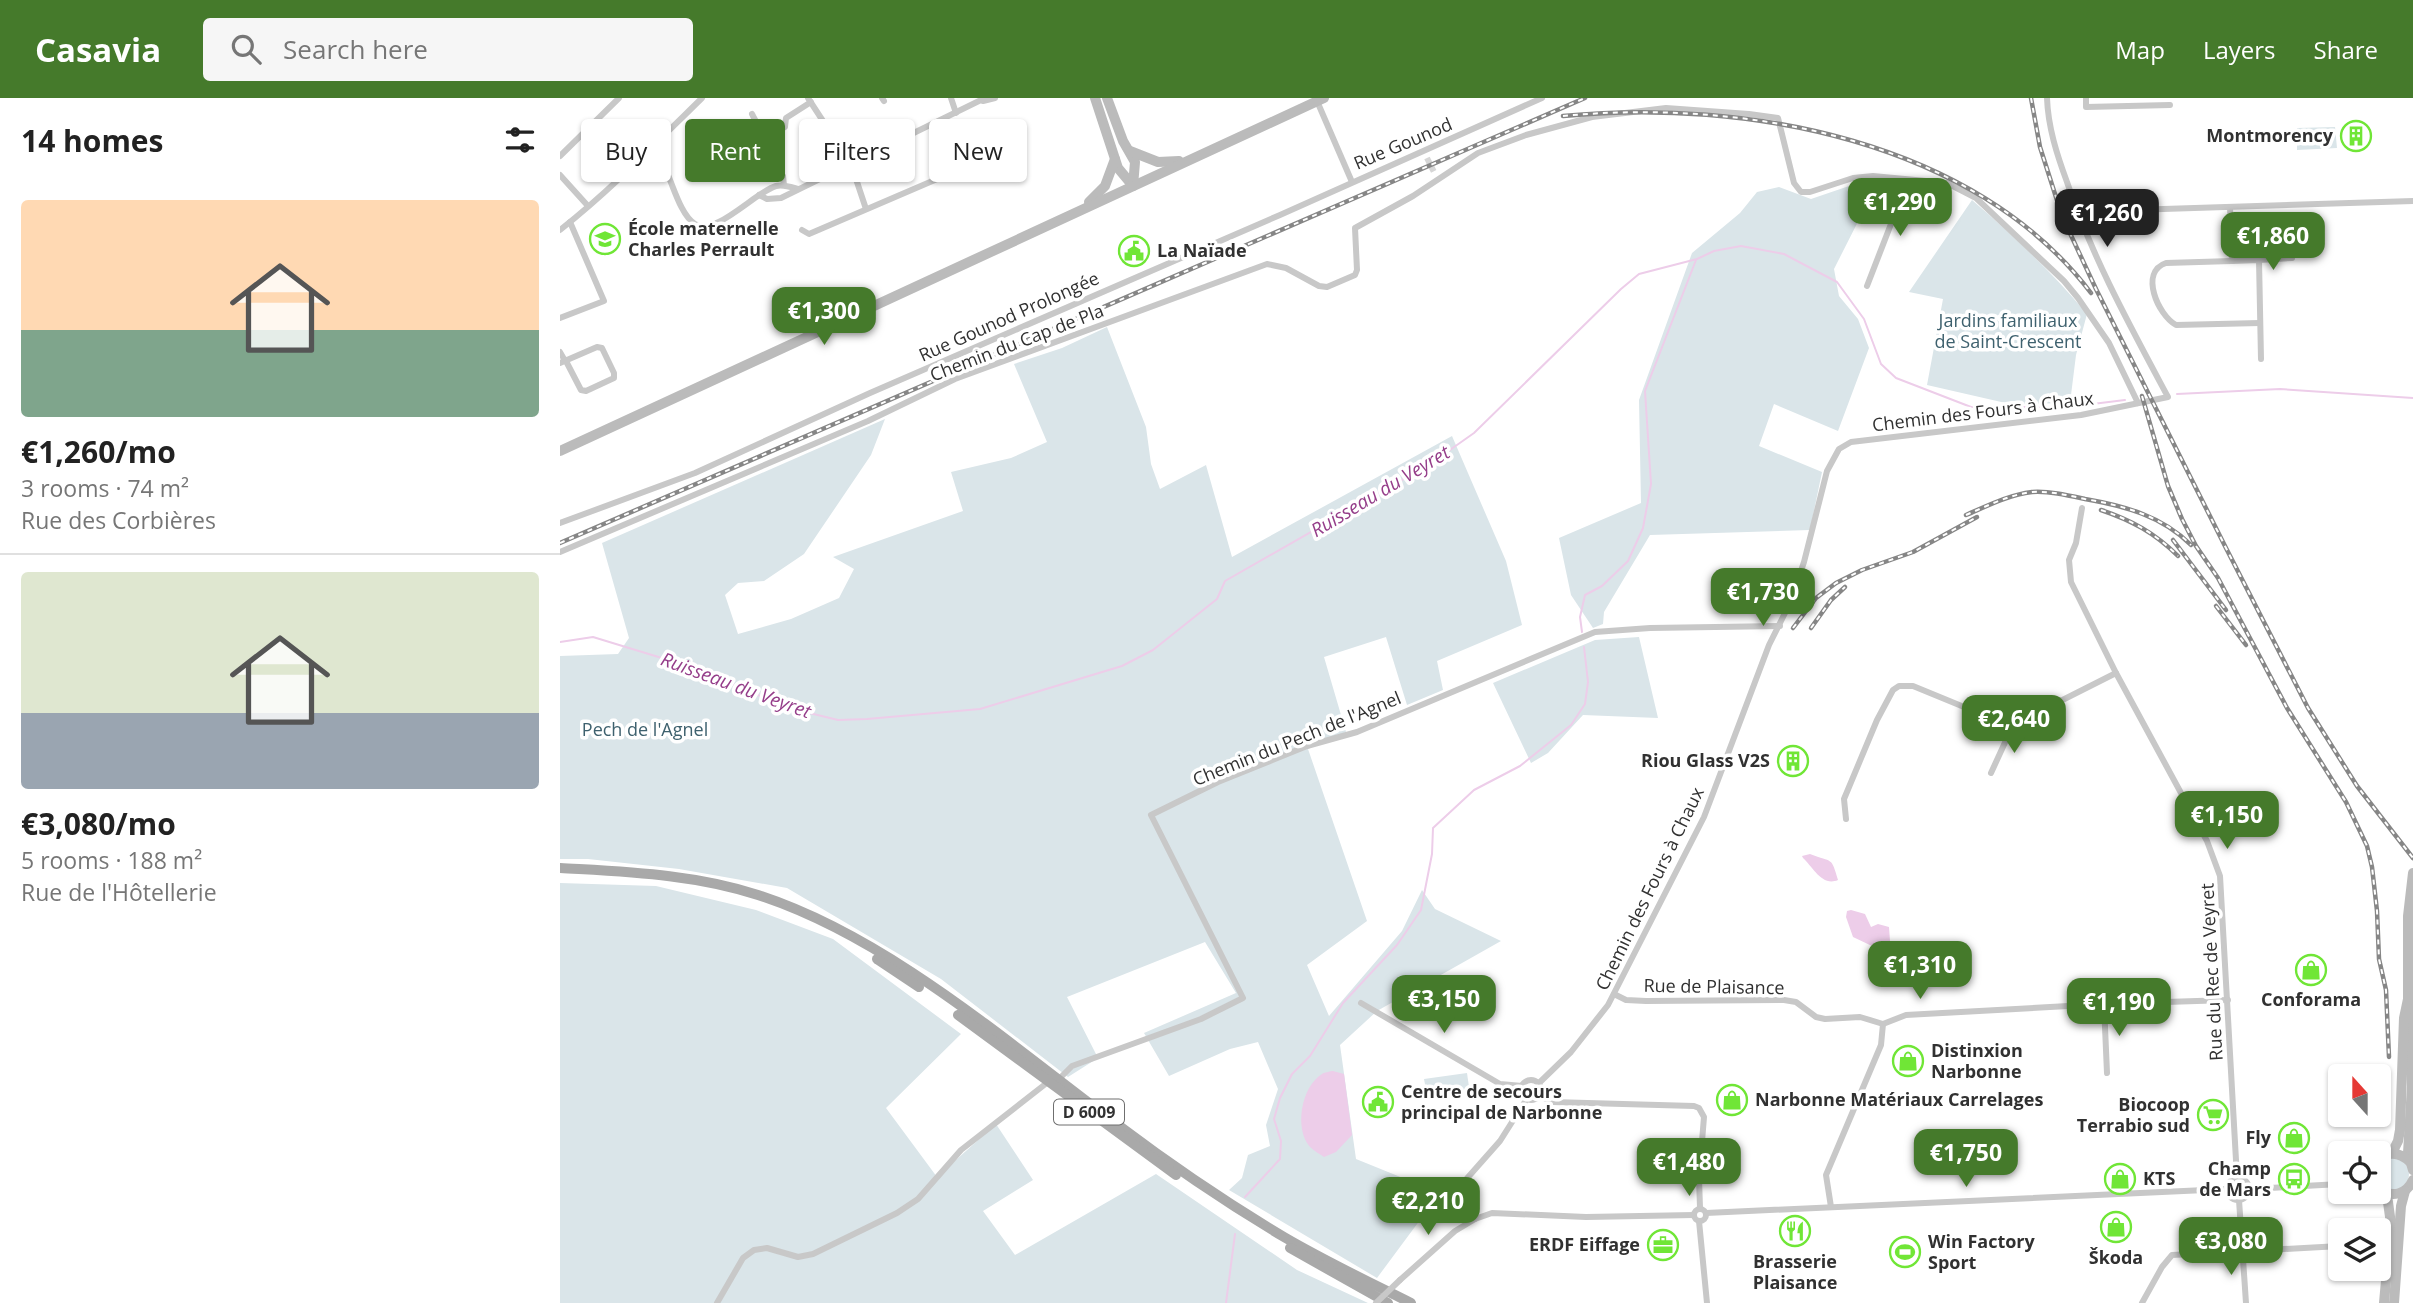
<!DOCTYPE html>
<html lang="en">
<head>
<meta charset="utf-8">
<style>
  :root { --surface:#fff; --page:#f6f6f6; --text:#222; --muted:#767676; --line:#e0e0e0; --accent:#457a2b }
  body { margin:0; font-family:"Open Sans",sans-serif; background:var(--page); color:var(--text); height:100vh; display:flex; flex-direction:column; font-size:26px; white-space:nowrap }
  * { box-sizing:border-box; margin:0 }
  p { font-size:23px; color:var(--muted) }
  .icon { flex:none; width:38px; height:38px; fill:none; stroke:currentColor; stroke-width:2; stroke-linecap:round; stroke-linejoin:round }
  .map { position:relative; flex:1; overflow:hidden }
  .details { display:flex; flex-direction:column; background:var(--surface); width:560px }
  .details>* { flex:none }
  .top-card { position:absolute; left:21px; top:21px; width:665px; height:63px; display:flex; gap:14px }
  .needle { width:46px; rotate:339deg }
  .tools { position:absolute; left:1768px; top:966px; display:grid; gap:14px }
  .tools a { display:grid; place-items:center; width:63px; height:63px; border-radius:7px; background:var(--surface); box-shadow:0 2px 5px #0004; font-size:35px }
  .price { position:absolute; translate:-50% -60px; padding:0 16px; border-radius:14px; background:var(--accent); color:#fff; font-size:23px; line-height:46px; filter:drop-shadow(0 2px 4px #0008) }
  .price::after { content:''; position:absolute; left:50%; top:42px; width:21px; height:16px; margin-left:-10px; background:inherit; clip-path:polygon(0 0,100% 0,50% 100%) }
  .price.selected { background:#222; color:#fff }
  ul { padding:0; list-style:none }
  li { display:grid; align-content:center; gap:14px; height:371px; padding:0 21px }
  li+li { border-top:2px solid var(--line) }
  li span { display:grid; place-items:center; height:217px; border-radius:7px; color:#555 }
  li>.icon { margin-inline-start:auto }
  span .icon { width:126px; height:126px; fill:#fffc; stroke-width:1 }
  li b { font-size:30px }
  h2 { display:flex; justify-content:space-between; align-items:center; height:84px; padding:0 21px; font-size:30px }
  .pill { padding:0 24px; border-radius:7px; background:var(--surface); box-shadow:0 2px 5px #0004; font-size:24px; line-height:63px }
  .pill.selected { background:var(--accent); color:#fff }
  header { display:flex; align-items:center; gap:42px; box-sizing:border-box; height:98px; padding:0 35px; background:var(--accent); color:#fff }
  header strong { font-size:33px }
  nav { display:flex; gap:38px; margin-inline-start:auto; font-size:24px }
  .search { width:490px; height:63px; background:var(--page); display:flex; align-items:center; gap:18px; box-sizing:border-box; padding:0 24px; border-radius:7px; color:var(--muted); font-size:26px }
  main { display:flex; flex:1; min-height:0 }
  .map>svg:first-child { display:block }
  .green { fill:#dae5e9 }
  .water { fill:#edcde9 }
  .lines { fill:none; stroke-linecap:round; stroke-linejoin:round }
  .stream { stroke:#edcde9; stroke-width:2 }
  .street-tunnel { stroke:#d6d6d6; stroke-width:6; stroke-dasharray:6 3; stroke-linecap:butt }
  .street { stroke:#c8c8c8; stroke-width:6 }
  .secondary { stroke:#bbb; stroke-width:10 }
  .primary { stroke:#a9a9a9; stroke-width:10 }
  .rail-casing { stroke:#868686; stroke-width:4.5 }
  .rail { stroke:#fff; stroke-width:2; stroke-dasharray:5; stroke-linecap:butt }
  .street-bridge { stroke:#c8c8c8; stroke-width:6 }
  .labels { text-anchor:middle; stroke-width:7; stroke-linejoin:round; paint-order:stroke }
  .shield { fill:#fff; stroke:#6f6f6f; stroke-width:2 }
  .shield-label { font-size:16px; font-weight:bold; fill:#313131 }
  .poi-label { font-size:18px; font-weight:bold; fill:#313131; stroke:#fff; text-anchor:start }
  .street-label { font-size:18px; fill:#313131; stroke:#fff }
  .park-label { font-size:18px; fill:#3e616e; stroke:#fff }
  .water-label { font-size:19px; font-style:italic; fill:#953e8a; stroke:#fff }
</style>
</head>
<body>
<header>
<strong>Casavia</strong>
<div class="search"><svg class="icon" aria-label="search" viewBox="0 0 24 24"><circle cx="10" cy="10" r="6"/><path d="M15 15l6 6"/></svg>Search here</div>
<nav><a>Map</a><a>Layers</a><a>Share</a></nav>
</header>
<main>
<section class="details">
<h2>14 homes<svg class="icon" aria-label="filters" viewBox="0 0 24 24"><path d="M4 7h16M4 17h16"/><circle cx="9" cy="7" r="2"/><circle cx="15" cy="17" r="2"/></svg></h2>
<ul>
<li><span style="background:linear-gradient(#ffd9b3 60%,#7fa58c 0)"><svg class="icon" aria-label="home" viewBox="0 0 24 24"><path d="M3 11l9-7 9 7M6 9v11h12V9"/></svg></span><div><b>€1,260/mo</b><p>3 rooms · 74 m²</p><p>Rue des Corbières</p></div></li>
<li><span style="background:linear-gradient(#dfe7d0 65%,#9aa5b1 0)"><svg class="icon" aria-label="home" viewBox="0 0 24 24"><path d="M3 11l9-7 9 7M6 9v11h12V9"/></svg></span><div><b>€3,080/mo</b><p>5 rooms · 188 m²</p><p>Rue de l'Hôtellerie</p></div></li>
</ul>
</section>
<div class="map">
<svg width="1853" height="1205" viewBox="0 0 1853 1205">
  <rect width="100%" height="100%" fill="#fff"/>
  <g class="green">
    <path d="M1775,29L1777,50L1737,52V30Z"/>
    <path d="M1292,87L1314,92L1274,171L1279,198L1298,221L1309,250L1278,333L1214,306L1199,348L1262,374L1250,432L1090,437L1044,514L1043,526L1033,530L1011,497L999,440L1081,405L1079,302L1132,155L1180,115L1197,94L1219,89L1251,101Z"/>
    <path d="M1412,102C1454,138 1492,174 1527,216L1516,257L1510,305L1450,306L1367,287L1383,201L1349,194Z"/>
    <path d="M547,229L586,329L591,366L600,391L646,367L672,459L892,338L946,463L962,527L877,563L883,592L847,607L826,539L764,559L786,634L748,651L807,823L747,867L769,918L842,833L862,792L875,811L941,843L817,913L780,947L796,1061L880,1095L817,1180L669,1092L682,1080L688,1057L710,1048L706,1027L718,991L698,944L670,951L609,978L584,935L676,895L645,844L507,899L538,960L508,979L381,881L227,790L119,771L28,761H0V558L58,556L69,540L42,445L325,321L311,357L244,456L204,483L178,485L165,497L178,536L231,521L279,500L294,471L273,459L403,413L391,374L451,360L487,344L454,266L502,250Z"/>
    <path d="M1079,539L1098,620L1023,617L988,655L971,665L933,585L1035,542Z"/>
    <path d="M0,785L96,788L196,812L273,841L401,936L326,1010L377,1079L436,1026L473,1082L423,1113L455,1157L596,1076L737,1172L808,1205H0Z"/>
    <path d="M907,975L910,996L868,1002L864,981Z"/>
    <circle cx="1833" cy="1076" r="16"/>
  </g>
  <g class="water">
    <path d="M1250,756C1273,765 1271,758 1278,782C1262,789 1253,769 1243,760L1242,758Z"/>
    <path d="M1291,812L1305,816L1311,829L1318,826L1329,829L1331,857L1293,839L1286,819L1287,813Z"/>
    <path d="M773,973L784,976L792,1037L776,1054L764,1059C760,1056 754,1053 750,1049C734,1031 741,989 762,976C763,975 771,973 773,973Z"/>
  </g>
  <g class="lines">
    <g class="stream">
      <path d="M1617,296L1720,291L1853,300"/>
      <path d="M1022,534L1020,519L1025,497L1042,488L1068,463L1083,430L1091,386L1085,293L1136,162"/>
      <path d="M0,544L33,539L141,572L225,609L278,622L307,621L420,611L562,568L593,552L657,501L665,483L870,366L914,335L1061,191L1079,176L1137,161L1154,153L1181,148L1224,156L1277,184L1304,221L1321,266L1336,280L1411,309H1508L1565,302"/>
      <path d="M685,1099L720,1061L721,1043L714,1021L720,1000L732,976L750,958L783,905L837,847L861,812L872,756L873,730L914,692L960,668L1011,627L1025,606L1028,584L1024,549"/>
      <path d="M666,1205L675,1136"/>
    </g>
    <path class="street-tunnel" d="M867,60L874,74"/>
    <g class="street">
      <path d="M248,0L291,66L306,111"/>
      <path d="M322,0L324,3"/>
      <path d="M391,0L396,15"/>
      <path d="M1526,0V9L1610,7"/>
      <path d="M423,3L435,0"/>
      <path d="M757,3L792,84"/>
      <path d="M192,16L205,41"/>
      <path d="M90,51C95,56 101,62 104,68C112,83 120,117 135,126C155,139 195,94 216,88C223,86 231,89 238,91"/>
      <path d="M0,58L59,0"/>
      <path d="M0,77L28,108"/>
      <path d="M224,87L223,78L204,48L205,41L225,29L226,20L251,4"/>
      <path d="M199,97L207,101L221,100L425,0"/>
      <path d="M1670,109L1672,163L1699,162L1701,261"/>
      <path d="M1518,118L1541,113L1853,103"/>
      <path d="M0,132C51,92 96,45 142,0"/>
      <path d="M242,132L249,136L405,69L385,20"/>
      <path d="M1699,162L1732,160"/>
      <path d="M1672,163L1606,165C1579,174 1598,217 1616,227L1700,225"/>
      <path d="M1307,188L1348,82"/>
      <path d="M0,220L44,203L10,124"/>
      <path d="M0,254C2,258 4,261 7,265L21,292L26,293L54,280V275L42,250L37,249L0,265"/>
      <path d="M1522,410L1516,445L1509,462L1511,484L1556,575L1647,743L1660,778L1677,1080"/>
      <path d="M0,425L135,375L310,295L720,117L982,0"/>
      <path d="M0,454L308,323L395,281L707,166L726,170L759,188L767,189L795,177L797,172L795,130L853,98L918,55L966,37L1032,19L1106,10L1189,16L1218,20L1234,85L1241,94H1250L1293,80L1313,78L1387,85L1416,100L1504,183L1518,200L1549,245L1578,305"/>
      <path d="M1431,675L1453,627"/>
      <path d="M1286,721L1284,701L1317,622L1333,592L1339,588H1353L1443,625L1453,627L1556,575"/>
      <path d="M1054,896L1066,902L1086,903L1224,902L1236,904L1256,919L1265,921L1300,919L1323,926L1346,917L1544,906L1668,902"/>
      <path d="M801,905L940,986L962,988"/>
      <path d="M1544,906L1547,975"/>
      <path d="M499,981L512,968L641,921L683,900L591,717L658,684L747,648L797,634L1035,534L1090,530L1220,528"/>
      <circle cx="971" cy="992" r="10"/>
      <path d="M979,985L1011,954L1048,907L1144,719L1209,547L1230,505L1244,464L1267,373L1279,351L1291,344L1521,317L1608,299C1570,228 1532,159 1507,84C1497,57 1488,29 1487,0"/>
      <path d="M980,998L992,1004L1134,1008L1139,1010L1144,1019L1139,1080L1140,1110"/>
      <circle cx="1678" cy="1091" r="11"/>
      <path d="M1690,1091L1780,1086"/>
      <path d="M1679,1102L1686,1205"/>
      <path d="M1271,1109L1266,1077L1321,947L1323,926"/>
      <circle cx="1140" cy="1117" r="6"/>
      <path d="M1146,1115L1667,1091"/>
      <path d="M915,1121L903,1098L902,1086L940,1043L966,1002"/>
      <path d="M1139,1123L1147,1205"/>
      <path d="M840,1182L895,1133L915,1121L932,1115L1026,1119L1134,1117"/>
      <path d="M157,1205L183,1160L194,1152L207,1150L238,1159L253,1156L337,1115L358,1101L401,1052L488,984"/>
      <path d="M1582,1205L1602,1169L1612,1157L1780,1148"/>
    </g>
    <g class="secondary">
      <path d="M535,0L558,70L573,88"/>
      <path d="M547,0L563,43L575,64L573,88"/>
      <path d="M570,53L598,64L619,63"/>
      <path d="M529,104L545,88L555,61"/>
      <path d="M0,353L764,0"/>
      <path d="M1850,905L1852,988L1848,1055L1853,1072"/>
      <path d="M1832,1055L1838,1043L1840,1032L1844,920L1848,901V818L1853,775"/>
      <path d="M1818,1061C1829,1053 1840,1054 1850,1064"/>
      <path d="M1818,1091C1832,1100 1846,1097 1853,1082"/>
      <path d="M1824,1205L1831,1126L1827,1097"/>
      <path d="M1834,1205L1841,1108L1845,1093"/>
    </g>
    <g class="primary">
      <path d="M0,770C67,774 134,776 198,797C328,839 449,946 558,1027C611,1067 667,1105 724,1139C765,1163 809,1184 851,1205"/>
      <path d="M317,861L359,889"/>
      <path d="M398,917L616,1077"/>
      <path d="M730,1150L828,1205"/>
    </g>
    <g class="rail-casing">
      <g id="rail">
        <path d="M1471,0L1480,49L1502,118L1536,191L1667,452L1748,610L1797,688L1853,760"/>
        <path d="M1003,18C1186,0 1416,43 1531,195"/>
        <path d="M1582,298L1608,388L1622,421L1636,448L1658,480L1727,610L1786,704L1807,748L1812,769L1817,813L1819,861L1826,892L1829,959"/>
        <path d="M1541,412C1571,422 1595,435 1618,458"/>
        <path d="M1406,417C1427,408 1448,397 1472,394C1490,393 1507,397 1525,401C1565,408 1602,418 1631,447"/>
        <path d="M1613,442L1666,512"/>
        <path d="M0,445L1025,0"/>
        <path d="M1656,508L1686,547"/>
        <path d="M1233,530L1256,500L1276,485L1302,472L1353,454L1417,419"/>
        <path d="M1251,530L1271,502L1285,489"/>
      </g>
    </g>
    <use href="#rail" class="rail"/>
    <path class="street-bridge" d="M816,1205L840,1182"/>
  </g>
  <defs>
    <g id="building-ring" transform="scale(1.575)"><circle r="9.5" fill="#fff" stroke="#70e636" stroke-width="1.5"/><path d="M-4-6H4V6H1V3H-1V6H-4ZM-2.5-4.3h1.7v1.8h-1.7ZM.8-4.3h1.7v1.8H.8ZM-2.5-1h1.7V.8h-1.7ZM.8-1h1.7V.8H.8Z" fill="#70e636"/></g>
    <g id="school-ring" transform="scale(1.575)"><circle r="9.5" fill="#fff" stroke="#70e636" stroke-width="1.5"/><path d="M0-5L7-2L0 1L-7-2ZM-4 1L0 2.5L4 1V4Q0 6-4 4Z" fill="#70e636"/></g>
    <g id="civic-ring" transform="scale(1.575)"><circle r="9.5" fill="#fff" stroke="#70e636" stroke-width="1.5"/><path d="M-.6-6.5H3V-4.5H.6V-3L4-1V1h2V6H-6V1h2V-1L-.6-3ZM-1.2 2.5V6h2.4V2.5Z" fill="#70e636"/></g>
    <g id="shop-ring" transform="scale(1.575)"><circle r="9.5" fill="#fff" stroke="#70e636" stroke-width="1.5"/><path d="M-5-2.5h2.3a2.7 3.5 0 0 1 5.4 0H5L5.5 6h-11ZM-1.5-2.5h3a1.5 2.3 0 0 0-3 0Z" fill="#70e636"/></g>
    <g id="supermarket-ring" transform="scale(1.575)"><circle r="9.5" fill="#fff" stroke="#70e636" stroke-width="1.5"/><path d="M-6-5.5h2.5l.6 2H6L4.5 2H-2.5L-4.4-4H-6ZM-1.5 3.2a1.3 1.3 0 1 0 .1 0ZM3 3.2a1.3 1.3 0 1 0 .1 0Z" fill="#70e636"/></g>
    <g id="bus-ring" transform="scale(1.575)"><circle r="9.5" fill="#fff" stroke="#70e636" stroke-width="1.5"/><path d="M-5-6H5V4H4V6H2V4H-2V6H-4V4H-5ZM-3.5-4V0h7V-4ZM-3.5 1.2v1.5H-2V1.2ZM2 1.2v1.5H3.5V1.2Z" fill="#70e636"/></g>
    <g id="restaurant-ring" transform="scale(1.575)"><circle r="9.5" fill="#fff" stroke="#70e636" stroke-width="1.5"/><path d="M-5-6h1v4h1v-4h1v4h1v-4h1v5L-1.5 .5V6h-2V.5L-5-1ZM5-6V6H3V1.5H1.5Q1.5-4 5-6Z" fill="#70e636"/></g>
    <g id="office-ring" transform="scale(1.575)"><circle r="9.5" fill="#fff" stroke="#70e636" stroke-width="1.5"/><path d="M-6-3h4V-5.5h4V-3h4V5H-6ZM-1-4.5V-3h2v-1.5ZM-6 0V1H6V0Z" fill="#70e636"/></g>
    <g id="stadium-ring" transform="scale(1.575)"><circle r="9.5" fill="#fff" stroke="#70e636" stroke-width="1.5"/><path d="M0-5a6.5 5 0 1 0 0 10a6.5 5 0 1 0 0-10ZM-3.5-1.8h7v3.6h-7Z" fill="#70e636"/></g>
  </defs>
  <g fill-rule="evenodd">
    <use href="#building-ring" x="1796" y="38"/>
    <use href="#school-ring" x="45" y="141"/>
    <use href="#civic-ring" x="574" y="153"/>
    <use href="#building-ring" x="1233" y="663"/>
    <use href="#shop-ring" x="1751" y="872"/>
    <use href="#shop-ring" x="1348" y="963"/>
    <use href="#shop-ring" x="1172" y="1002"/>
    <use href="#civic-ring" x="818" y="1004"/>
    <use href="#supermarket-ring" x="1653" y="1017"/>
    <use href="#shop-ring" x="1734" y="1040"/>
    <use href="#shop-ring" x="1560" y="1081"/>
    <use href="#bus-ring" x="1734" y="1081"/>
    <use href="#shop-ring" x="1556" y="1129"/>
    <use href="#restaurant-ring" x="1235" y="1133"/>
    <use href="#office-ring" x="1103" y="1147"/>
    <use href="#stadium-ring" x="1345" y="1154"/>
  </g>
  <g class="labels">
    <rect class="shield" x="494" y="1001.5" width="70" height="25" rx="5"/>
    <g class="shield-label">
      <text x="529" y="1020">D 6009</text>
    </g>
    <g class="poi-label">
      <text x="1773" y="44" text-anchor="end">Montmorency</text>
      <text x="68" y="137">École maternelle<tspan x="68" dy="21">Charles Perrault</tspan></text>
      <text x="597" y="159">La Naïade</text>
      <text x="1210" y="669" text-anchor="end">Riou Glass V2S</text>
      <text x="1751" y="908" text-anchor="middle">Conforama</text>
      <text x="1371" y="959">Distinxion<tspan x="1371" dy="21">Narbonne</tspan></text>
      <text x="841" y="1000">Centre de secours<tspan x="841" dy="21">principal de Narbonne</tspan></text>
      <text x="1195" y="1008">Narbonne Matériaux Carrelages</text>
      <text x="1630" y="1013" text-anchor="end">Biocoop<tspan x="1630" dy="21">Terrabio sud</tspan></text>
      <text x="1711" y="1046" text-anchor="end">Fly</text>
      <text x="1711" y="1077" text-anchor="end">Champ<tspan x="1711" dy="21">de Mars</tspan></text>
      <text x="1583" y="1087">KTS</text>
      <text x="1368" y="1150">Win Factory<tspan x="1368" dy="21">Sport</tspan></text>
      <text x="1080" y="1153" text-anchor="end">ERDF Eiffage</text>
      <text x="1556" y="1166" text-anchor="middle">Škoda</text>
      <text x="1235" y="1170" text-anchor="middle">Brasserie<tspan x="1235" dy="21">Plaisance</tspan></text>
    </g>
    <g class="street-label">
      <text transform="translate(843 46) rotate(-23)" y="6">Rue Gounod</text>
      <text transform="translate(449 219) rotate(-24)" y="6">Rue Gounod Prolongée</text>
      <text transform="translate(457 245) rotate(-21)" y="6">Chemin du Cap de Pla</text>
      <text transform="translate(1423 314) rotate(-7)" y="6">Chemin des Fours à Chaux</text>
      <text transform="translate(737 641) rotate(-22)" y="6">Chemin du Pech de l'Agnel</text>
      <text transform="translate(1090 791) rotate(-64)" y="6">Chemin des Fours à Chaux</text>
      <text transform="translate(1652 874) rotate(-93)" y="6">Rue du Rec de Veyret</text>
      <text transform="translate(1154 889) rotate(1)" y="6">Rue de Plaisance</text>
    </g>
    <g class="park-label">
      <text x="1448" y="229">Jardins familiaux<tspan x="1448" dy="21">de Saint-Crescent</tspan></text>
      <text x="85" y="638">Pech de l'Agnel</text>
    </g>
    <g class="water-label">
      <text transform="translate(820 393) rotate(-31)" y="7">Ruisseau du Veyret</text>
      <text transform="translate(176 587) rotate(20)" y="7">Ruisseau du Veyret</text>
    </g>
  </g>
</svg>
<div class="tools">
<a><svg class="needle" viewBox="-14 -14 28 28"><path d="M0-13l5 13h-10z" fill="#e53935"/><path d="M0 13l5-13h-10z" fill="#767676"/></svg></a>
<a><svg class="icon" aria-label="locate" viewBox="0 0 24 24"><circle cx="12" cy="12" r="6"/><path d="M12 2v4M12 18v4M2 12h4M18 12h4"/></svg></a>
<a><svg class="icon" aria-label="layers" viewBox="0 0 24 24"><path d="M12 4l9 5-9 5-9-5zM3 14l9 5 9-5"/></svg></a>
</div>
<b class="price" style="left:1340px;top:140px">€1,290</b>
<b class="price selected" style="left:1547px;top:151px">€1,260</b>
<b class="price" style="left:1713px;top:174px">€1,860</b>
<b class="price" style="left:264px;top:249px">€1,300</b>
<b class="price" style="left:1203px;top:530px">€1,730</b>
<b class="price" style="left:1454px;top:657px">€2,640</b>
<b class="price" style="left:1667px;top:753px">€1,150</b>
<b class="price" style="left:1360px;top:903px">€1,310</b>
<b class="price" style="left:884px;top:937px">€3,150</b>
<b class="price" style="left:1559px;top:940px">€1,190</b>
<b class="price" style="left:1406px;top:1091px">€1,750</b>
<b class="price" style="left:1129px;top:1100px">€1,480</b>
<b class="price" style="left:868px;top:1139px">€2,210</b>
<b class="price" style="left:1671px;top:1179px">€3,080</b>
<div class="top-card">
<a class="pill">Buy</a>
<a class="pill selected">Rent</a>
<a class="pill">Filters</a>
<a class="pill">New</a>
</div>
</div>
</main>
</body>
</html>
